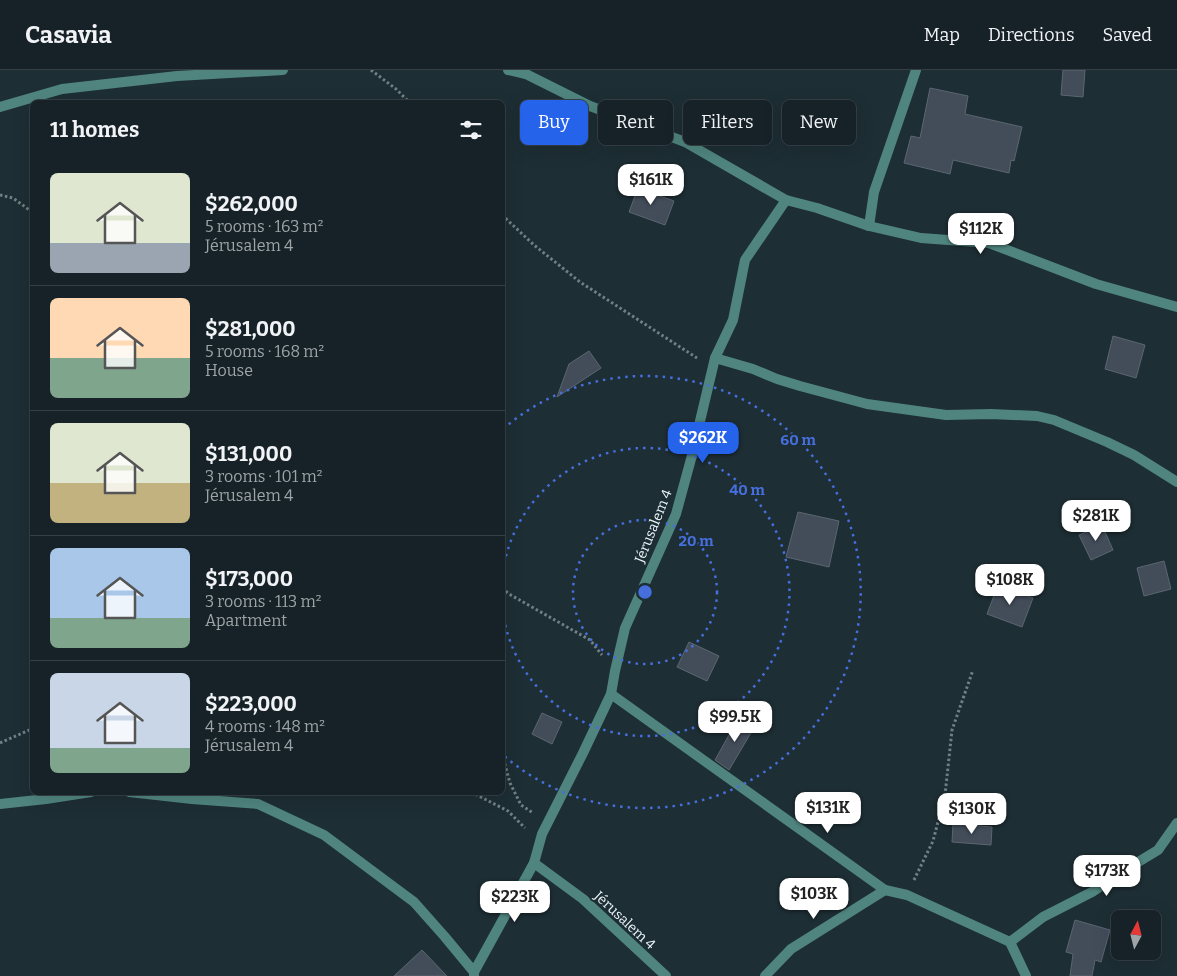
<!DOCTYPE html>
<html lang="en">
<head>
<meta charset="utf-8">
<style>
  :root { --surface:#162227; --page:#1f2a2f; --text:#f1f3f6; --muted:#9ea4a7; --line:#353f44; --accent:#2563eb }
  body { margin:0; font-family:Bitter,serif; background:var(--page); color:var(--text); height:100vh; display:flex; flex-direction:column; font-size:19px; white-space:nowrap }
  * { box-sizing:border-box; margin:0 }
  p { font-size:16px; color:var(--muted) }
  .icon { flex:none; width:28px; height:28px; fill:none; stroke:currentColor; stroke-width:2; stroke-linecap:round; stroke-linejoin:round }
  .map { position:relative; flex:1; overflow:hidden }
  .panel { position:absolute; left:30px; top:30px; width:475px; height:695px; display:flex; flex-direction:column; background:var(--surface); border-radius:8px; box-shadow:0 5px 20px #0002,0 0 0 1px var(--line) }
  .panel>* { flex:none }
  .banner { position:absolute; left:520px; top:30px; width:475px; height:45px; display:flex; gap:10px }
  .needle { width:32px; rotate:7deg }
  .buttons { position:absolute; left:1111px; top:840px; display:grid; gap:10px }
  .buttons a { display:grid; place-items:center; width:50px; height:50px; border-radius:8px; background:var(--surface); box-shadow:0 5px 20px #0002,0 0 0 1px var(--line); font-size:25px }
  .price { position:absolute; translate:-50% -42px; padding:0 11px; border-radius:10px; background:#fff; color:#222; font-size:16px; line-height:32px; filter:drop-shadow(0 1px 2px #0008) }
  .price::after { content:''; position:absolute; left:50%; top:30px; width:15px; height:11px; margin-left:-8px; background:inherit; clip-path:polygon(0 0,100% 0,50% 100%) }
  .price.selected { background:var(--accent); color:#fff }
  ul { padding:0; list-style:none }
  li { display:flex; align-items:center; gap:15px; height:125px; padding:0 20px }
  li+li { border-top:1px solid var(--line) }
  li span { display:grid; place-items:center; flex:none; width:140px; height:100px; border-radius:8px; color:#555 }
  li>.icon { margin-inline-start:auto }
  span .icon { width:60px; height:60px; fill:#fffc; stroke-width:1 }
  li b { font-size:21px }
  h2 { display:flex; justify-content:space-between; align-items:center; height:60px; padding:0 20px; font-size:21px }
  .chip { padding:0 18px; border-radius:8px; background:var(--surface); box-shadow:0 5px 20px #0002,0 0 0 1px var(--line); font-size:18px; line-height:45px }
  .chip.selected { background:var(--accent); color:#fff }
  header { display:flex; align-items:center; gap:30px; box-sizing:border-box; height:70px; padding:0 25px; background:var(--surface); border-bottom:1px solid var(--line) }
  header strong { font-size:24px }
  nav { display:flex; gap:28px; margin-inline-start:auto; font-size:18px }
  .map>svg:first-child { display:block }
  .building { fill:#434d5a; stroke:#5c6673 }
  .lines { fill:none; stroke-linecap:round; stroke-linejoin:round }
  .path { stroke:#718085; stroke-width:3; stroke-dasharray:2.5 2.5; stroke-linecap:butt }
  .minor { stroke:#50857f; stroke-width:10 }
  .tertiary { stroke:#50857f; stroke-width:10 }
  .ring { fill:none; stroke:#466fde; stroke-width:2.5; stroke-dasharray:2.5 5 }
  .labels { text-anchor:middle; stroke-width:4; stroke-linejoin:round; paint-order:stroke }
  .street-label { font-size:14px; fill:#eaf5f8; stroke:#1d2e34 }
  .centre { fill:#466fde; stroke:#1d2e34; stroke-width:2.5 }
  .ring-label { font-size:15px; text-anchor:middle; font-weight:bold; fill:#466fde; stroke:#1d2e34; stroke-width:4; stroke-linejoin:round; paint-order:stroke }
</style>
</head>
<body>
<header>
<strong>Casavia</strong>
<nav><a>Map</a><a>Directions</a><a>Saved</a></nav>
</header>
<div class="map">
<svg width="1177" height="906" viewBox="0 0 1177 906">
  <rect width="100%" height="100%" fill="#1d2e34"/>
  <g class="building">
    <path d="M1063,0H1085L1083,27L1061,25Z"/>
    <path d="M930,18L968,26L965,44L1022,57L1014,91L1011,90L1009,103L953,90L950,104L904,93L911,66L920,68Z"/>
    <path d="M638,118L674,131L665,155L629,142Z"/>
    <path d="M1113,266L1145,275L1136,308L1105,299Z"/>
    <path d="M589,281L601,298L557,327L569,294Z"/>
    <path d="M798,442L839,451L829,497L786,487Z"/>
    <path d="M1102,455L1113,480L1091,490L1079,465Z"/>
    <path d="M1164,491L1171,519L1144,526L1137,498Z"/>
    <path d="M998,515L1033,528L1022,557L987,544Z"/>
    <path d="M689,572L719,586L707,611L677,597Z"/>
    <path d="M542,643L562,652L552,674L532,664Z"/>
    <path d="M739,647L755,656L729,700L715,690Z"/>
    <path d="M953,754L992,757L991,775L952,772Z"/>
    <path d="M1075,850L1110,860L1101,892L1095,890L1092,906H1070L1073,884L1066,882Z"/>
    <path d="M422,880L447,906H394Z"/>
  </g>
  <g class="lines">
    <g class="path">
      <path d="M371,0L396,19L409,32"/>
      <path d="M0,125L13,128L32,142"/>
      <path d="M502,145L534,175L580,212L697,288"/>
      <path d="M502,518L509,524L590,570L602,585"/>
      <path d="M0,673L32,659"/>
      <path d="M502,684L510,713L521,735L533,743"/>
      <path d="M471,722L508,741L525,758"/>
      <path d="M914,810L933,771L945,725L952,660L973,600"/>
    </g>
    <g class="minor">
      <path d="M508,0L526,4"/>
      <path d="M0,37L62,19L177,6L283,0"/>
      <path d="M786,130L817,138L869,156L921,168L989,173L1096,214L1177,237"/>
      <path d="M869,156L874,122L916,0"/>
      <path d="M715,288L753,299L777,309L800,316L867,334L946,345L991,344L1037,346L1054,350L1107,372L1134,385L1177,412"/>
      <path d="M611,624L885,820L907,825L1010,872L1026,906"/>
      <path d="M129,722L192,729L258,734L324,765L414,832L445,867L474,902V906"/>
      <path d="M0,734L46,729L91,722"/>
      <path d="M1010,872L1043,847L1092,822L1125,800L1158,780L1177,753"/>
      <path d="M474,902L534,793"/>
      <path d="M765,906L791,879L885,820"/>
    </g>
    <path class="tertiary" d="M521,0L526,4L590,36L685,72L786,130L745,190L733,250L715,288L691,389L676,444L625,558L615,601L611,624L583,683L542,764L534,793L583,829L666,906"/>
  </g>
  <g class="ring">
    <circle cx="645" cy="522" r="72"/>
    <path d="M503 501A144 144 0 1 1 503 543"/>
    <path d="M503 359A216 216 0 1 1 503 685"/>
  </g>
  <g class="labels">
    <g class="street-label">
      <text transform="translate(653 456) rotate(-68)" y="5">Jérusalem 4</text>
      <text transform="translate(625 850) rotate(43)" y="5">Jérusalem 4</text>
    </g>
  </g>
  <circle cx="645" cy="522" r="8" class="centre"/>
  <g class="ring-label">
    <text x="798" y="375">60 m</text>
    <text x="747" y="425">40 m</text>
    <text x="696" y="476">20 m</text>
  </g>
</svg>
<div class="buttons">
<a><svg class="needle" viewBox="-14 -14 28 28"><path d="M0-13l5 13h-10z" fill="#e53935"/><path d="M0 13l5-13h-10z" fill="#9ea4a7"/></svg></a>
</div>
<b class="price" style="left:651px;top:136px">$161K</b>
<b class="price" style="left:981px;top:185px">$112K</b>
<b class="price selected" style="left:703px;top:394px">$262K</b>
<b class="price" style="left:1096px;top:472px">$281K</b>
<b class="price" style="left:1010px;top:536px">$108K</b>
<b class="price" style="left:735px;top:673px">$99.5K</b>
<b class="price" style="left:828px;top:764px">$131K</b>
<b class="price" style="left:972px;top:765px">$130K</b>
<b class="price" style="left:1107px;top:827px">$173K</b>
<b class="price" style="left:814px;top:850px">$103K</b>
<b class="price" style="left:515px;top:853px">$223K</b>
<div class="banner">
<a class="chip selected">Buy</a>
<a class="chip">Rent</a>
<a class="chip">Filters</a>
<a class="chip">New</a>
</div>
<section class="panel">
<h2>11 homes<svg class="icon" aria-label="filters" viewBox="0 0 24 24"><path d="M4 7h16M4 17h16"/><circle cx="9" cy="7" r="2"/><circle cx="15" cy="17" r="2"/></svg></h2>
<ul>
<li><span style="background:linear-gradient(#dfe7d0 70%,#9aa5b1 0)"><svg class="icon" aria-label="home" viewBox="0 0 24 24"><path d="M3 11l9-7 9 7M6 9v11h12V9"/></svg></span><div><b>$262,000</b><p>5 rooms · 163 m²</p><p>Jérusalem 4</p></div></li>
<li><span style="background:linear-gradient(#ffd9b3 60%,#7fa58c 0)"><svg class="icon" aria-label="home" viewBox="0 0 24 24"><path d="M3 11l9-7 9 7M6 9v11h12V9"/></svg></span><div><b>$281,000</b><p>5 rooms · 168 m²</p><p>House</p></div></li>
<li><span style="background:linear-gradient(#dfe7d0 60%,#c2b280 0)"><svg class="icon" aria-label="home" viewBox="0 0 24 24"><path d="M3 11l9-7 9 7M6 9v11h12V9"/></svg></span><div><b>$131,000</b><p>3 rooms · 101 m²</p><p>Jérusalem 4</p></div></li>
<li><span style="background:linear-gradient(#a9c7e8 70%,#7fa58c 0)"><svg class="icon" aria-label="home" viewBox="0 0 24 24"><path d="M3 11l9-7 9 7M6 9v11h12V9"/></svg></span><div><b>$173,000</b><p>3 rooms · 113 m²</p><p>Apartment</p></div></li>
<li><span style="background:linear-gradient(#c9d6e8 75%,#7fa58c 0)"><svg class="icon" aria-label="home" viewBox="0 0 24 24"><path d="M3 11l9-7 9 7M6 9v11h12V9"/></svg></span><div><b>$223,000</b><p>4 rooms · 148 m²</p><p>Jérusalem 4</p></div></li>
</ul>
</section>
</div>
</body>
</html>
